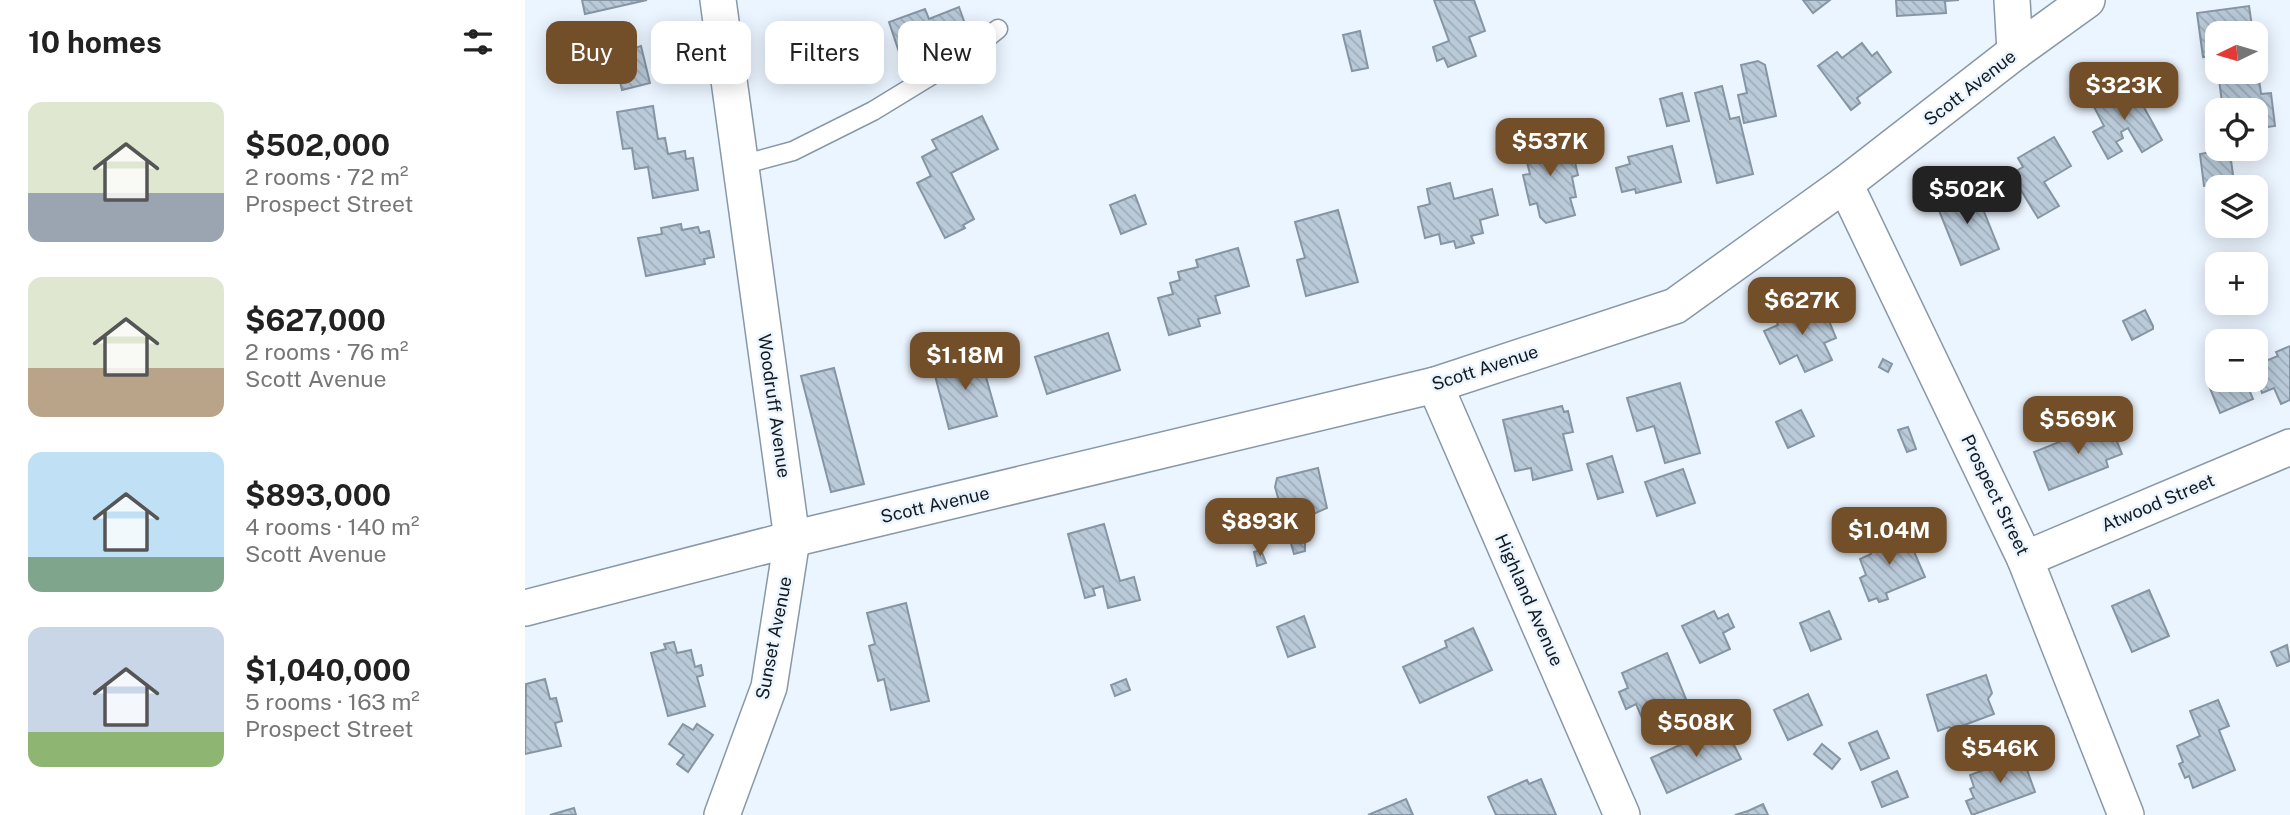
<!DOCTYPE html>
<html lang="en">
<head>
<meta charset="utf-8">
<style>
  :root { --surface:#fff; --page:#f6f6f6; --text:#222; --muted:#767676; --accent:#734f29 }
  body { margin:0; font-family:"Public Sans",sans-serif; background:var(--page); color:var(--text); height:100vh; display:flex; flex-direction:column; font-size:26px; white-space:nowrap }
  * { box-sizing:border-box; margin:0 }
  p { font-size:23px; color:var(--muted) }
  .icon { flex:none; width:38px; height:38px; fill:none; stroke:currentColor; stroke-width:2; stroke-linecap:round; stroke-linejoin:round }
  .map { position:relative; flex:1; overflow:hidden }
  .details { display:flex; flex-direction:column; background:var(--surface); width:525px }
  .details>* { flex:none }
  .banner { position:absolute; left:21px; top:21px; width:665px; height:63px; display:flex; gap:14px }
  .needle { width:46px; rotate:265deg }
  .fabs { position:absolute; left:1680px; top:21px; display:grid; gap:14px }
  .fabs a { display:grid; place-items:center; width:63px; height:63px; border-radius:14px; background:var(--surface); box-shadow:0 4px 18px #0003; font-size:35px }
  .price { position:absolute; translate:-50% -60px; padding:0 16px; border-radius:14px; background:var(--accent); color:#fff; font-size:23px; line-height:46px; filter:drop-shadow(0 2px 4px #0008) }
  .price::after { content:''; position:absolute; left:50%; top:42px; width:21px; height:16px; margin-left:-10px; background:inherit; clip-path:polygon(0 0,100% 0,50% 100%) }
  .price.active { background:#222; color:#fff }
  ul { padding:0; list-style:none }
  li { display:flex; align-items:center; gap:21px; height:175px; padding:0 28px }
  li span { display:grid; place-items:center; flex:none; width:196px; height:140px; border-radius:14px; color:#555 }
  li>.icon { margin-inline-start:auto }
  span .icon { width:84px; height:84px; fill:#fffc; stroke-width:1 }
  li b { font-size:30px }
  h2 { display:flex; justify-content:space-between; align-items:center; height:84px; padding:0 28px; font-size:30px }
  .chip { padding:0 24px; border-radius:14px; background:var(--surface); box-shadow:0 4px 18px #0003; font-size:24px; line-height:63px }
  .chip.active { background:var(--accent); color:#fff }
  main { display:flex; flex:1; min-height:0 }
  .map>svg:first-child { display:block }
  .building { fill:url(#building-back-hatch); stroke:#8695a4; stroke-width:2 }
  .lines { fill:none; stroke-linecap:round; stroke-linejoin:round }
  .lane-casing { stroke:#8998a7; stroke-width:21 }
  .street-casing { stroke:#8998a7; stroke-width:38 }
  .lane { stroke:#fff; stroke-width:18 }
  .street { stroke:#fff; stroke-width:35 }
  .labels { text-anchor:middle; stroke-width:5; stroke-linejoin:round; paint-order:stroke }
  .street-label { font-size:18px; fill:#13191e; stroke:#ebf5ff }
</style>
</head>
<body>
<main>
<section class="details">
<h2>10 homes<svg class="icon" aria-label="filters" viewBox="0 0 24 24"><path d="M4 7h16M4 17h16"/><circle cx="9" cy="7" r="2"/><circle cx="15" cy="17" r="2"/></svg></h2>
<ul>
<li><span style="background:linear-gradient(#dfe7d0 65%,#9aa5b1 0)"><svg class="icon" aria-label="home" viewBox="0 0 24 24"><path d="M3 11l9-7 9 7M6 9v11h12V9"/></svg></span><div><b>$502,000</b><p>2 rooms · 72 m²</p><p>Prospect Street</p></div></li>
<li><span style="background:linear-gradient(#dfe7d0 65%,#b9a48a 0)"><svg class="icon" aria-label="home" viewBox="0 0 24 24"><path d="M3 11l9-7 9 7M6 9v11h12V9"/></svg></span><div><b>$627,000</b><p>2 rooms · 76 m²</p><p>Scott Avenue</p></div></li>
<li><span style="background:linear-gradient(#bfe0f5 75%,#7fa58c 0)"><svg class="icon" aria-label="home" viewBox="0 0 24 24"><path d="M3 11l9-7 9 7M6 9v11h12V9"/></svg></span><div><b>$893,000</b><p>4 rooms · 140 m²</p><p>Scott Avenue</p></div></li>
<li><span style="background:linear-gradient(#c9d6e8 75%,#8fb573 0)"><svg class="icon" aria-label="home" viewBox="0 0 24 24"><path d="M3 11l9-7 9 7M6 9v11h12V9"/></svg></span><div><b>$1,040,000</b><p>5 rooms · 163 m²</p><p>Prospect Street</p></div></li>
</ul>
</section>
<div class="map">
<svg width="1765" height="815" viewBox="0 0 1765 815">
  <defs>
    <pattern id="building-back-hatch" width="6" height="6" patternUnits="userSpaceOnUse" patternTransform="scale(1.75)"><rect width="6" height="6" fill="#bacad9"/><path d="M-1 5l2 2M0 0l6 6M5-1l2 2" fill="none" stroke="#9fadba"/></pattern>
  </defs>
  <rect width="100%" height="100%" fill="#ebf5ff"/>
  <g class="building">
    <path d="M57,0H122L60,14Z"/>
    <path d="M909,0H949L960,31L944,37L951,56L923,67L919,58L912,61L908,47L924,41Z"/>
    <path d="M1278,0H1305L1288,13Z"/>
    <path d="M1371,0H1434L1420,1L1421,13L1372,16Z"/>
    <path d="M1724,6L1728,33H1692V63L1691,55L1678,57L1672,13Z"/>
    <path d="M434,7L445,38L412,50L410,46L376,58L364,22L400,9L404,19Z"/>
    <path d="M104,23L110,48L116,46L125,83L97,90L82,28Z"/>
    <path d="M835,31L843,68L827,71L818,35Z"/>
    <path d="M1337,43L1347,56L1352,52L1366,72L1332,98L1335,103L1326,110L1293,66L1312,52L1317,58Z"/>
    <path d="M1731,57L1736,94L1746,93L1750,126L1735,128L1738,148L1705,153L1709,182L1679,186L1675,154L1703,149H1731V110H1698L1693,72H1731Z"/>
    <path d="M1233,61L1240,65L1251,116L1219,123L1213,95L1222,93L1216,65Z"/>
    <path d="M1606,84L1637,140L1617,152L1603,128L1596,132L1598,138L1591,142L1597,151L1583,159L1568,132L1579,126L1568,105Z"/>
    <path d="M1197,86L1205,119L1214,117L1228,174L1192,183L1170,93Z"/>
    <path d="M1157,93L1164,121L1142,126L1135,99Z"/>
    <path d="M128,106L133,139L140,138L143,154L160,151L161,159L168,158L173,190L128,198L123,167L110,169L107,148L98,149L92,112Z"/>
    <path d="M457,116L473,149L426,173L449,219L438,225L440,228L420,238L392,183L406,176L397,157L412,149L407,140Z"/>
    <path d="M1034,134L1041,161L1049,158L1053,175L1047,177L1051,197L1045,198L1050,215L1021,223L1015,217L1012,203L1005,205L998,175L1005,174L997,143Z"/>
    <path d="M1529,137L1546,166L1519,182L1534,206L1513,218L1486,174L1498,167L1493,158Z"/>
    <path d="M1147,146L1156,182L1111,193L1110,189L1097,192L1091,168L1105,164L1103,157Z"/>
    <path d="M925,183L929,199L967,189L973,215L955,220L958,233L946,236L949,243L931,248L929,241L916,244L914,234L900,238L893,207L905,204L902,189Z"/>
    <path d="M1449,187L1474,249L1436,265L1411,203Z"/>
    <path d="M610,195L621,224L596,234L585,205Z"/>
    <path d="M813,210L833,282L781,296L772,260L780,258L770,222Z"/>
    <path d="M156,224L157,230L173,227L175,233L184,231L189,257L179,259L180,264L121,276L113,238L137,234L136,228Z"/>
    <path d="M713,248L724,286L690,296L695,313L673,319L675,326L644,335L633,298L648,294L645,283L655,280L653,272L673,267L671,260Z"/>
    <path d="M1286,301L1295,319L1302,316L1311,338L1299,343L1307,360L1280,372L1272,355L1255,364L1239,331L1253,325L1250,318Z"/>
    <path d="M1620,310L1628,326V329L1607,340L1598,321Z"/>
    <path d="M583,333L595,370L522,394L510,357Z"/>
    <path d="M1765,346V400L1756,404L1749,388L1737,393L1731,375L1742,371L1738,362L1753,356L1751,352Z"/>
    <path d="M455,356L472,416L424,429L408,368Z"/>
    <path d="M1358,359L1367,364L1363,372L1354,367Z"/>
    <path d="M309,368L339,484L306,492L276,376Z"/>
    <path d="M1692,377V380H1720L1728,399L1695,413L1682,381Z"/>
    <path d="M1155,383L1175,453L1140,463L1129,426L1112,431L1102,398Z"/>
    <path d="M1037,406L1039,412L1043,411L1048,432L1038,434L1047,470L1008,480L1006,468L990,471L978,420Z"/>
    <path d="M1276,410L1289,436L1263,448L1251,422Z"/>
    <path d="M1584,422L1597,454L1581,460L1583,467L1524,490L1509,452Z"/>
    <path d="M1383,427L1391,449L1382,452L1373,430Z"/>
    <path d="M1087,456L1098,492L1073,499L1062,464Z"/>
    <path d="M793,468L802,508L779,518L785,540L780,542V551L769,554L750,487L752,478Z"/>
    <path d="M1158,469L1170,503L1132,516L1120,482Z"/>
    <path d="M579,524L595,581L609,577L615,600L583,608L578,586L568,589L570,595L560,598L543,534Z"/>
    <path d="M1366,533L1371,546L1384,540L1400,577L1361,593L1363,599L1354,602L1352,598L1344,601L1335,578L1341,575L1335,559L1346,554L1341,543Z"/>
    <path d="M736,550L741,563L732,566L729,552Z"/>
    <path d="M1624,590L1644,636L1607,652L1587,606Z"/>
    <path d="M381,603L404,701L366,710L359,679L353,681L344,646L350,644L342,613Z"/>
    <path d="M1189,611L1193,619L1203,614L1209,627L1198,633L1205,649L1175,663L1157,626Z"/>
    <path d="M1304,611L1316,639L1286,651L1275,623Z"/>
    <path d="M779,616L790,647L763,657L752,627Z"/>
    <path d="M948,628L967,670L895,703L878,667L922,647L920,641Z"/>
    <path d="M149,642L152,653L166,650L170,667L176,665L178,675L172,677L180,706L143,716L126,653L141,649L139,644Z"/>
    <path d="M1762,645L1765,661L1752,666L1746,652Z"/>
    <path d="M1142,653L1161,699L1117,718L1111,704L1101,709L1094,692L1103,688L1097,673Z"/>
    <path d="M1461,675L1467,693L1463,699L1469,714L1429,729L1424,727L1413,731L1402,695Z"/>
    <path d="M20,679L25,699L31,698L37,721L30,723L36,746L0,754L1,684Z"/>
    <path d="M601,679L605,690L590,696L586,685Z"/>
    <path d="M1283,694L1297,725L1263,740L1249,710Z"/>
    <path d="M1693,700L1704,726L1694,730L1710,770L1668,788L1664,776L1660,778L1654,764L1658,762L1652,746L1675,736L1665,711Z"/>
    <path d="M158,724L168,730L172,724L188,735L163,772L152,764L159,755L144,744Z"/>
    <path d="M1199,725L1216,759L1142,793L1126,758Z"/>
    <path d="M1352,731L1364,758L1336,770L1324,743Z"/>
    <path d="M1297,744L1315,759L1307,769L1289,754Z"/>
    <path d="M1497,756L1510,792L1447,815L1441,801L1449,798L1445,789L1449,787L1445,775Z"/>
    <path d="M1372,771L1383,797L1357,807L1347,782Z"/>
    <path d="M1016,779L1031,815H971L963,797L1002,780L1004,784Z"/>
    <path d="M881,799L888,815H843Z"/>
    <path d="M1238,804L1243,815H1210L1223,811Z"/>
    <path d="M49,808L51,815H25Z"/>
  </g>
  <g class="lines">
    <g class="lane-casing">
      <path id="lane" d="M216,165L268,151L348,111L443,53L473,29"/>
    </g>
    <g class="street-casing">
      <g id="street">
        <path d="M193,0L267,539L244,687L197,815"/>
        <path d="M1487,0L1490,52"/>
        <path d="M1320,184L1500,559L1601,815"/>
        <path d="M910,385L1097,815"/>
        <path d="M1500,559L1765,447"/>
        <path d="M0,608L267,539L910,385L1150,306L1320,184L1490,52L1562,0"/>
      </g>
    </g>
    <use href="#lane" class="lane"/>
    <use href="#street" class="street"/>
  </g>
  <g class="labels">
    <g class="street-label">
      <text transform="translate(1445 88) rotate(-38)" y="6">Scott Avenue</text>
      <text transform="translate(960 368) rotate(-18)" y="6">Scott Avenue</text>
      <text transform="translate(249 406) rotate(82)" y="6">Woodruff Avenue</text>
      <text transform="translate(1470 495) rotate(64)" y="6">Prospect Street</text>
      <text transform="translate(1633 503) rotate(-23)" y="6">Atwood Street</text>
      <text transform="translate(410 505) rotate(-13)" y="6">Scott Avenue</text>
      <text transform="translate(1004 600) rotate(66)" y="6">Highland Avenue</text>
      <text transform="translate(249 638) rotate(-79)" y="6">Sunset Avenue</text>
    </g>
  </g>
</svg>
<div class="fabs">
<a><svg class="needle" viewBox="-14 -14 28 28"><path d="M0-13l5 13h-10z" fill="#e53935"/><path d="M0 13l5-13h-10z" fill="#767676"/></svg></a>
<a><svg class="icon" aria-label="locate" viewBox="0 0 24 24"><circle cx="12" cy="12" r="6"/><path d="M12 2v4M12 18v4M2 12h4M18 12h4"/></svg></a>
<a><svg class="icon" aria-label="layers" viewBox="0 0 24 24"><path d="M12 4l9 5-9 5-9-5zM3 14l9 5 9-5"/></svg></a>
<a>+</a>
<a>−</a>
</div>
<b class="price" style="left:1599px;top:122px">$323K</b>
<b class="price" style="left:1025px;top:178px">$537K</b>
<b class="price active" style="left:1442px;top:226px">$502K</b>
<b class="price" style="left:1277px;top:337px">$627K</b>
<b class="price" style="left:440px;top:392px">$1.18M</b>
<b class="price" style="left:1553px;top:456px">$569K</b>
<b class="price" style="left:735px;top:558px">$893K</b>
<b class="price" style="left:1364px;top:567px">$1.04M</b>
<b class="price" style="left:1171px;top:759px">$508K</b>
<b class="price" style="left:1475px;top:785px">$546K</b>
<div class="banner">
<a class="chip active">Buy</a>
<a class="chip">Rent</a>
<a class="chip">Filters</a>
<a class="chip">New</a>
</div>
</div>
</main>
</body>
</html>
